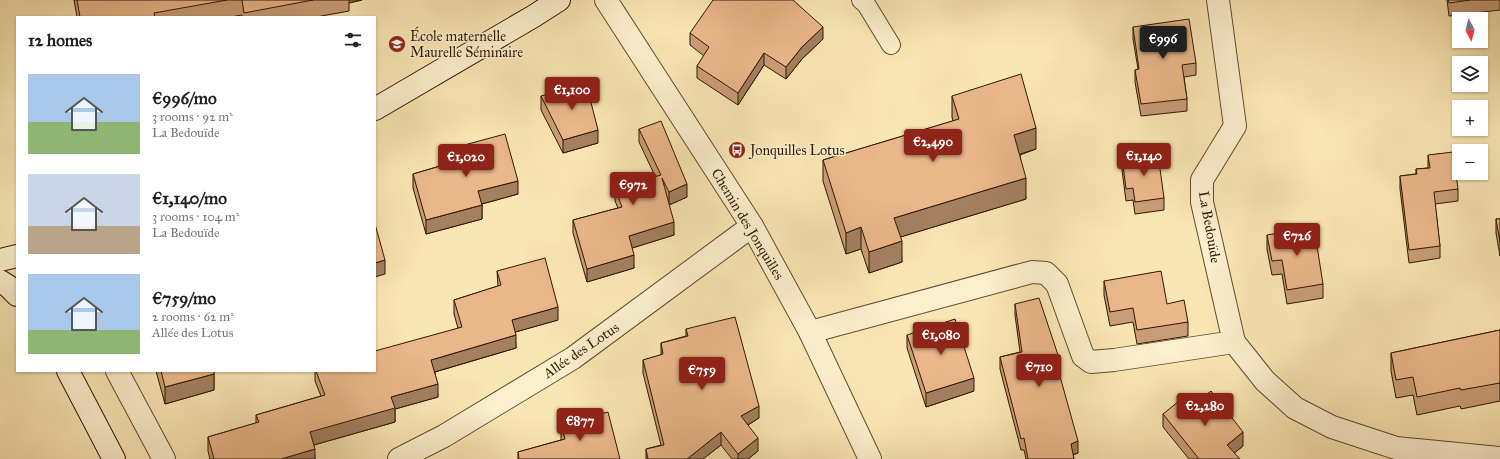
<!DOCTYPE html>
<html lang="en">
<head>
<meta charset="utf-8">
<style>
  :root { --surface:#fff; --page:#f2f2f2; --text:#202124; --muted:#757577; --accent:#8f2418 }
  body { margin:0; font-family:"IM FELL Great Primer",serif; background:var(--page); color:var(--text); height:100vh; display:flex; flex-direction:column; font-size:15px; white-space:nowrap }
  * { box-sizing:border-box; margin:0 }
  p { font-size:13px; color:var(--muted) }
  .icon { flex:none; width:22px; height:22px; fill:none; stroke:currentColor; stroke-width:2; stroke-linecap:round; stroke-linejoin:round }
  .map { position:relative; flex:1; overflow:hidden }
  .sheet { position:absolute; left:16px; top:16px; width:360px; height:356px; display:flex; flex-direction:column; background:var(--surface); border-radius:0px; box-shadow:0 1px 3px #0004 }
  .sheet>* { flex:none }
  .needle { width:26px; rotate:173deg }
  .buttons { position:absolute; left:1452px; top:12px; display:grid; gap:8px }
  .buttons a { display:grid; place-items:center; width:36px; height:36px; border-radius:0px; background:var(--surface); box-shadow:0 1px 3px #0004; font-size:20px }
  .price { position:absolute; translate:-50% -34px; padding:0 9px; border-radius:4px; background:var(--accent); color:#fff; font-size:13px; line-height:26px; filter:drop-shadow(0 1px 2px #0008) }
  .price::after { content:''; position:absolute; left:50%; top:24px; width:12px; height:9px; margin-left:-6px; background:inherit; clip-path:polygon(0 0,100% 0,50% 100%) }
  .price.current { background:#222; color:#fff }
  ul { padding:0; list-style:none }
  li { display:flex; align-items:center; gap:12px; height:100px; padding:0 12px }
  li span { display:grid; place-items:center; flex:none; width:112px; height:80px; border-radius:0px; color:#555 }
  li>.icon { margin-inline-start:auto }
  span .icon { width:48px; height:48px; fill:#fffc; stroke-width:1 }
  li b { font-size:17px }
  h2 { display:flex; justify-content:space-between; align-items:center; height:48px; padding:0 12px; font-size:17px }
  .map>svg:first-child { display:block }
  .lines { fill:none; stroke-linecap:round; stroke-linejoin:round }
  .lane-casing { stroke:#624b2d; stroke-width:20 }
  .street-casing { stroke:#624b2d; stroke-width:24 }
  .secondary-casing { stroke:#2f1700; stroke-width:24 }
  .lane { stroke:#fcefce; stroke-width:18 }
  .street { stroke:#fcefce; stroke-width:22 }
  .secondary { stroke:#fcefce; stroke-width:22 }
  .wall { fill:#c99d77; stroke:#2f1700 }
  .shaded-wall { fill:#a48061; stroke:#2f1700 }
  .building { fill:#eab78a; stroke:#2f1700 }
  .labels { text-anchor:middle; stroke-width:3; stroke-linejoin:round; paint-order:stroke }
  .poi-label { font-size:14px; fill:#2f1700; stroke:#fcefce; text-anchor:start }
  .street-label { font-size:14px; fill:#2f1700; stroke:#fcefce }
</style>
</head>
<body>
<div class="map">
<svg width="1500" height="459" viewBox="0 0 1500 459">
  <rect width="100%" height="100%" fill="#fae6b4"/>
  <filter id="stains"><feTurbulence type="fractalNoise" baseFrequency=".005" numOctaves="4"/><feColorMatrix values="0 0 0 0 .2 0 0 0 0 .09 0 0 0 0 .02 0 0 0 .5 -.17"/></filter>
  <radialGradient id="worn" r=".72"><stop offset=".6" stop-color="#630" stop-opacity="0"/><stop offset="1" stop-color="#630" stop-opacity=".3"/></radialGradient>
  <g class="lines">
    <g class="lane-casing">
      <path id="lane" d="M861,0L866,4L891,45"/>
    </g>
    <g class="street-casing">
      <g id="street">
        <path d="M606,0L752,226L810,332L870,459"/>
        <path d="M810,332L1032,272L1046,273L1057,284L1083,356L1091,362L1114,360L1234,342L1202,202V180L1235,126L1218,0"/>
        <path d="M1234,342L1265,381L1295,408L1332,427L1396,448L1500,458"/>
        <path d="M117,371L164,459"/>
        <path d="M399,459L444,436L573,358L752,226"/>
      </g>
    </g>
    <g class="secondary-casing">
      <g id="secondary">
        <path d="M375,109L534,16L559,0"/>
        <path d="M0,260L17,256"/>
        <path d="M0,281L8,286L17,295"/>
        <path d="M68,371L114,459"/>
      </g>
    </g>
    <use href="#lane" class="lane"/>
    <use href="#street" class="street"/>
    <use href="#secondary" class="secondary"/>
  </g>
  <g class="wall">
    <path d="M74,0H362L349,3V11L316,17H242V15L231,17H77Z"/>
    <path d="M1447,0H1500V10L1449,16Z"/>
    <path d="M1133,27L1196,63V75L1184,77L1187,99V111L1141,116L1135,82V70L1138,69L1133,39Z"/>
    <path d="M690,33L823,39L802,59L786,79L764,65L738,105L697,78V66L704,56L690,45Z"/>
    <path d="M541,96L598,143L563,153L541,110Z"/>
    <path d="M952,96L1036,149L1020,155L1026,199L900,237L902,262L869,273L861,249L846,254L823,181V160L953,121L952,117Z"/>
    <path d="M639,129L687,197L669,205L674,235L632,248L634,268L587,282L573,233V220L618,208L615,201V188L655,176L639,142Z"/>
    <path d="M457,147L518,194L482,204V219L426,234L413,188V174L457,161Z"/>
    <path d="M1428,155L1458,189V201L1435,204L1440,246V258L1409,263L1400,189V176L1416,174V169L1428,168Z"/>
    <path d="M1122,157L1164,198V210L1135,214L1133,200L1126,201L1122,170Z"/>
    <path d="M1496,219H1500V256L1496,233Z"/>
    <path d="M1267,235L1323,284V298L1287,304L1282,274L1272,275L1267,249Z"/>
    <path d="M497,271L558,320L515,332L516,348L435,372L438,397L395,409V422L314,445L315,459H210L208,451V437L256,423V415L321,396L315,381V371H375L458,328L454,314V300L498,286Z"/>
    <path d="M1104,281L1167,304L1188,322V336L1137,344L1133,322L1110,326L1104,295Z"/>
    <path d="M1015,304L1060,373H1059L1078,453L1073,455L1074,459H1026L1024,450H1021L1000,369V357L1020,352L1015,315Z"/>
    <path d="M686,329L759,418L748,425L758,451L748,459H732L721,445L703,459H646V449L661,445L643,373V360L661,355V343L686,336Z"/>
    <path d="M1500,330V401L1461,409L1460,406L1417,415L1413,395L1396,398L1391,371V353Z"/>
    <path d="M907,335L974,391L926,407L907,348Z"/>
    <path d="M156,371H214V390L165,404Z"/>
    <path d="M1196,403L1243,446L1234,453L1240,459H1189L1163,427V414Z"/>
    <path d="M561,425L620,459H518V452L561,440Z"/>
  </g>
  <g class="shaded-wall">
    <path d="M349,0H362L349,3Z"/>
    <path d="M823,27V39L802,59L786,79V67L802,47Z"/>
    <path d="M764,53V65L738,105V93Z"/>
    <path d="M1036,128V149L1014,156V135Z"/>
    <path d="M598,130V143L563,153V140Z"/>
    <path d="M1026,178V199L894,239V218Z"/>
    <path d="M518,181V194L478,205V191Z"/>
    <path d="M687,184V197L669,205V192Z"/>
    <path d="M482,205V219L426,234V220Z"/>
    <path d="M674,222V235L629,249V236Z"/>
    <path d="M861,227V249L846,254V233Z"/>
    <path d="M902,241V262L869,273V252Z"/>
    <path d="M634,255V268L587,282V269Z"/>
    <path d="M385,260V274L375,277V263Z"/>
    <path d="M558,307V320L512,333V320Z"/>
    <path d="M516,335V348L431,373V360Z"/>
    <path d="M1060,361V373L1056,374V362Z"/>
    <path d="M214,374V390L165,404V387Z"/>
    <path d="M974,378V391L926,407V393Z"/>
    <path d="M438,384V397L395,409V422L310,446V432L391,397Z"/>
    <path d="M759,406V418L741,429V416Z"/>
    <path d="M721,432V445L703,459H687Z"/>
    <path d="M1243,432V446L1227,459V445Z"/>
    <path d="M758,438V451L748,459H738V454Z"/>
    <path d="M1078,441V453L1071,455V444Z"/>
    <path d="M315,449V459H281Z"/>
  </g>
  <g class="building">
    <path d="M77,0H227L154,13L155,17H80Z"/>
    <path d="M242,0H313L244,13Z"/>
    <path d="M713,0H793L823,27L802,47L786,67L764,53L738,93L697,66L709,47L690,33Z"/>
    <path d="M1448,0H1470L1449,3Z"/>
    <path d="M1189,19L1196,63L1182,65L1187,99L1141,104L1135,70L1139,69L1133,27Z"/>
    <path d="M1021,74L1036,128L1014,135L1026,178L894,218L902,241L869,252L861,227L846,233L823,160L959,119L952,96Z"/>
    <path d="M586,83L598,130L563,140L541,96Z"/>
    <path d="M661,121L687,184L669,192L662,178L674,222L629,236L634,255L587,269L573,220L622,207L615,188L661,175L639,129Z"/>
    <path d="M505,134L518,181L478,191L482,205L426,220L413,174L461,160L457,147Z"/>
    <path d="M1453,152L1458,189L1434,192L1440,246L1409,250L1400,176L1417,174L1416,169L1430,168L1428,155Z"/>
    <path d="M1158,154L1164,198L1135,202L1133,188L1126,189L1122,157Z"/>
    <path d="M1496,219H1500V242Z"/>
    <path d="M375,224L385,260L375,263Z"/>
    <path d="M1314,227L1323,284L1287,290L1282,260L1272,261L1267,235Z"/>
    <path d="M545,258L558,307L512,320L516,335L431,360L438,384L391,397L395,408L310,432L315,449L281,459H214L208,437L259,422L256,415L325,395L316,371H375V351L462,327L454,300L501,285L497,271Z"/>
    <path d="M1161,271L1167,304L1184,300L1188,322L1137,330L1133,308L1110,312L1104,281Z"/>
    <path d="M1039,298L1060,361L1056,362L1078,441L1071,444L1074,459H1028L1024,438L1021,439L1000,357L1022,352L1015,304Z"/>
    <path d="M735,317L759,406L741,416L758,438L738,454L721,432L687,459H648L646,449L664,445L643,360L663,354L661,343L688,336L686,329Z"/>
    <path d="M955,319L974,378L926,393L907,335Z"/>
    <path d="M1500,330V383L1461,390L1460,388L1417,397L1413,377L1396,380L1391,353Z"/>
    <path d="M161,371H214V374L165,387Z"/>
    <path d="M1211,391L1243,432L1227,445L1240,459H1199L1163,414L1189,393L1196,403Z"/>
    <path d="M608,412L620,459H519L518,452L565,439L561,425Z"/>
  </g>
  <defs>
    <g id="school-disc" transform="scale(0.9)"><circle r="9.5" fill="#8f2418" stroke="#fcefce"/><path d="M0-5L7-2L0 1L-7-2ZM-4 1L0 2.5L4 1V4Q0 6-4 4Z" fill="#fff"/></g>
    <g id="bus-disc" transform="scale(0.9)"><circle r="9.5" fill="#8f2418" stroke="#fcefce"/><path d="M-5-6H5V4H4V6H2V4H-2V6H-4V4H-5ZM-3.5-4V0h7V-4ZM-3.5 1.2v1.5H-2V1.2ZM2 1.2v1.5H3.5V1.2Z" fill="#fff"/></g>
  </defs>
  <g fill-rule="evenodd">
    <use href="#school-disc" x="397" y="44"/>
    <use href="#bus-disc" x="737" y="150"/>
  </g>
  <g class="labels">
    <g class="poi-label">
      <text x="410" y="41">École maternelle<tspan x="410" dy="16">Maurelle Séminaire</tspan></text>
      <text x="750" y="155">Jonquilles Lotus</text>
    </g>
    <g class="street-label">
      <text transform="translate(748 224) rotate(59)" y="5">Chemin des Jonquilles</text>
      <text transform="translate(1210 227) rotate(80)" y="5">La Bedouïde</text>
      <text transform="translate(581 350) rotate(-34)" y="5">Allée des Lotus</text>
    </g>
  </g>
  <rect width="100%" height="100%" filter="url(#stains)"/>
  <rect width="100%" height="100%" fill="url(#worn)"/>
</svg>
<div class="buttons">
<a><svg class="needle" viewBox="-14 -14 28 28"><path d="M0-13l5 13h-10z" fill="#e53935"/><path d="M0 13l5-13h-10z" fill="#757577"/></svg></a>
<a><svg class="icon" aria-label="layers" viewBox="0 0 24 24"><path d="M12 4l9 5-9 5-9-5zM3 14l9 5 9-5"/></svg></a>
<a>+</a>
<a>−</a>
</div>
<b class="price current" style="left:1163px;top:60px">€996</b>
<b class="price" style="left:572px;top:111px">€1,100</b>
<b class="price" style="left:933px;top:163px">€2,490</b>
<b class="price" style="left:1144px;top:177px">€1,140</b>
<b class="price" style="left:466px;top:178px">€1,020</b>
<b class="price" style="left:633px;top:206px">€972</b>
<b class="price" style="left:1297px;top:257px">€726</b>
<b class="price" style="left:941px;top:356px">€1,080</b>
<b class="price" style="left:1039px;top:388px">€710</b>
<b class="price" style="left:702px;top:391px">€759</b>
<b class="price" style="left:1205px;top:427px">€2,280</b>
<b class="price" style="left:580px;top:442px">€877</b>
<section class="sheet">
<h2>12 homes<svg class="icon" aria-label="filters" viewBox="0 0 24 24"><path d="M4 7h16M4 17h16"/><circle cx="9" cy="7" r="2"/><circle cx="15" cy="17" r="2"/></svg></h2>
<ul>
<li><span style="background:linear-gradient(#a9c7e8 60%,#8fb573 0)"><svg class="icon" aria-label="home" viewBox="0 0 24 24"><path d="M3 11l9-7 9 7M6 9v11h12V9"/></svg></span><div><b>€996/mo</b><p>3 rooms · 92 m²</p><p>La Bedouïde</p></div></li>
<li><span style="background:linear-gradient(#c9d6e8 65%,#b9a48a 0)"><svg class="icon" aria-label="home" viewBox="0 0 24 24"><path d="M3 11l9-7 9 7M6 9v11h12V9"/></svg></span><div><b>€1,140/mo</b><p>3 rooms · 104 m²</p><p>La Bedouïde</p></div></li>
<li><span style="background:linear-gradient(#a9c7e8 70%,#8fb573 0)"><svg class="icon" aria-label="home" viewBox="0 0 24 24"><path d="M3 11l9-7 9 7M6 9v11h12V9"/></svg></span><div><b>€759/mo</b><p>2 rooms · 62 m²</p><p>Allée des Lotus</p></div></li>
</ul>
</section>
</div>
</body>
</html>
